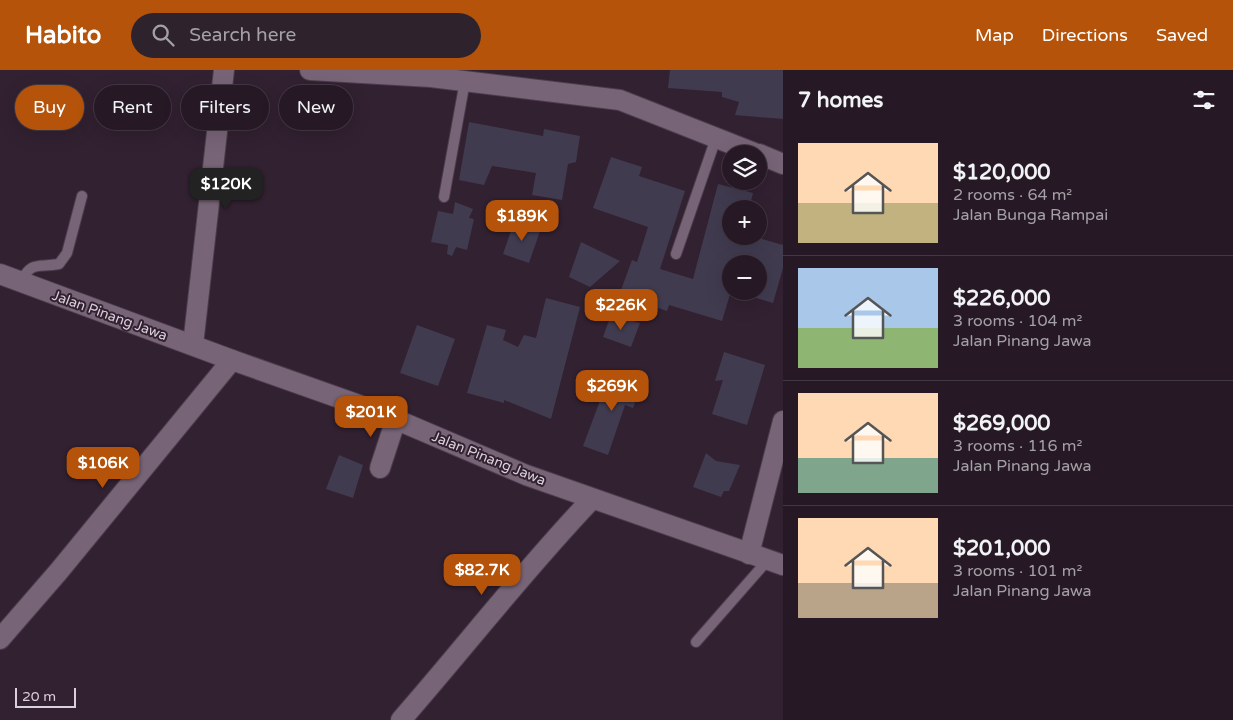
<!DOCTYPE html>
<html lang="en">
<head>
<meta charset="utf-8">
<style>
  :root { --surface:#261925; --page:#2e222d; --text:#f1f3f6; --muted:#a4a0a7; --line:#423842; --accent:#b45309 }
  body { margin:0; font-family:"Varela Round",sans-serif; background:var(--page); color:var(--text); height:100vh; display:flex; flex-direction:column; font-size:19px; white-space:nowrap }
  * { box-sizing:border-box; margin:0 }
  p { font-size:16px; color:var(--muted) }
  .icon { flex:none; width:28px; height:28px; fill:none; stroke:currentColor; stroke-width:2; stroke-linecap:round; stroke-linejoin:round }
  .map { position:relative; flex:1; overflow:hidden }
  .sheet { display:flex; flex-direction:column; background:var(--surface); width:450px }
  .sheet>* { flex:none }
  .top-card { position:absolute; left:15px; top:15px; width:475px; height:45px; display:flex; gap:10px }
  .tools { position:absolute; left:722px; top:75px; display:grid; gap:10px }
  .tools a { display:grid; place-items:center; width:45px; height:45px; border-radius:50%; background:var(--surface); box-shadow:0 5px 20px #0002,0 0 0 1px var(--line); font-size:25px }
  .scale { position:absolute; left:15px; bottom:12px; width:61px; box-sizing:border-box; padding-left:5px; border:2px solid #dacfda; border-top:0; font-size:14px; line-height:18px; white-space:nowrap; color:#dacfda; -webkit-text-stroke:4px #322131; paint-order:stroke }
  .price { position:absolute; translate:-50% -42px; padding:0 11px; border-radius:10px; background:var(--accent); color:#fff; font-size:16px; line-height:32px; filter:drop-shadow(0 1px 2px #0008) }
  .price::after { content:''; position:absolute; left:50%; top:30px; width:15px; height:11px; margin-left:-8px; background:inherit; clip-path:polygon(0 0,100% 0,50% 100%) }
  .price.current { background:#222; color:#fff }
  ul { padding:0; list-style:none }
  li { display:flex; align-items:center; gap:15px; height:125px; padding:0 15px }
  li+li { border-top:1px solid var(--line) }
  li span { display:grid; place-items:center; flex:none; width:140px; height:100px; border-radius:0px; color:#555 }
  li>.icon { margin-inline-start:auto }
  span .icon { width:60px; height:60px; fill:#fffc; stroke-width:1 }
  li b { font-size:21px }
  h2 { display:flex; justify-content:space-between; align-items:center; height:60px; padding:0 15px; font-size:21px }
  .tag { padding:0 18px; border-radius:22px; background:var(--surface); box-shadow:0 5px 20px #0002,0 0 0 1px var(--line); font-size:18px; line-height:45px }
  .tag.current { background:var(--accent); color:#fff }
  header { display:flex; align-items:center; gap:30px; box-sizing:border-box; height:70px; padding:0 25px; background:var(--accent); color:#fff }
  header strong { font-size:24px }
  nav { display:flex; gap:28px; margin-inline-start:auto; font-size:18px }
  .search { width:350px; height:45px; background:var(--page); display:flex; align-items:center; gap:12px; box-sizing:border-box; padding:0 18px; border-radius:28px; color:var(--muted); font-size:19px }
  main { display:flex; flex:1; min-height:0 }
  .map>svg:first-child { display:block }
  .building { fill:#413b50 }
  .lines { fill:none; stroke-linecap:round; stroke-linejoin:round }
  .service-casing { stroke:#4b3d4b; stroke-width:12 }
  .minor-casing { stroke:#4b3d4b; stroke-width:22 }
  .service { stroke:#786477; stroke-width:10 }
  .minor { stroke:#786477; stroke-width:20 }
  .labels { text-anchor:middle; stroke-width:4; stroke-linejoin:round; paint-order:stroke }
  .street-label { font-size:14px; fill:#dacfda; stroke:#322131 }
</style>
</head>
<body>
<header>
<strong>Habito</strong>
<div class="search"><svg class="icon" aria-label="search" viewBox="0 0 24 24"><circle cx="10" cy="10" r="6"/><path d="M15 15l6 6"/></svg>Search here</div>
<nav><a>Map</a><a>Directions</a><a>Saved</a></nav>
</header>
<main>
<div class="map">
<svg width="783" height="650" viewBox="0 0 783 650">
  <rect width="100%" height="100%" fill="#322131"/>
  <g class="building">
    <path d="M670,0H783V49L735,45L739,32L722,27V22L668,18Z"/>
    <path d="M469,52L543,66L544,59L580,66L576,92L568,94L562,130L532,125L536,103L492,96L484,115L459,110Z"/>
    <path d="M611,87L642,97L639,106L685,121L660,199L693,209L718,114L753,123L749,139H731V166H752L783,175V198L773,233L732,221H759V194H731V221L722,251L669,235L667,241L647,234L643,244L617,231L632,190L637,192L648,157L593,138Z"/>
    <path d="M455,132L473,139L469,148L474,149L467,180L456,177L452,186L447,184L448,175L431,172L438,141L453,144Z"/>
    <path d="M514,152L540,161L529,193L503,184Z"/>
    <path d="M581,172L620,191L590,217L569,207Z"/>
    <path d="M546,228L580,237L551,349L504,330V333L467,323L487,255L506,260L503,270L518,277L524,265L536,268Z"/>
    <path d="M611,245L640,253L631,277L603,267Z"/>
    <path d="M417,255L455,269L438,316L400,303Z"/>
    <path d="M724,282L765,295L747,355L712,344L723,310L715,311Z"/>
    <path d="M610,304L647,317L642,332L636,330L633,338L625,335L608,385L583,376Z"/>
    <path d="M706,383L716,391L740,395L729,421H724L721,427L693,417Z"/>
    <path d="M339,385L363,395L353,428L326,419Z"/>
  </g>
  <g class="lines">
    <g class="service-casing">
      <g id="service">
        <path d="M444,127L465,11"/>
        <path d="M676,184L716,68"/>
        <path d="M21,211C33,190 38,198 59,194L67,183L82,126"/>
        <path d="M696,572L767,491"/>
      </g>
    </g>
    <g class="minor-casing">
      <g id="minor">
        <path d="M310,0L431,7L620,30L757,84"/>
        <path d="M759,84L783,94"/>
        <path d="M0,204L232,290L376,341L526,405L783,495"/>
        <path d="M193,275L224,0"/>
        <path d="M380,398L396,349"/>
        <path d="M749,484L783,351"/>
        <path d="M0,569L59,501L232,290"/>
        <path d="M401,650C465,577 525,499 592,429"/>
      </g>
    </g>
    <use href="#service" class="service"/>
    <use href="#minor" class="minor"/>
  </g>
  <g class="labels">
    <g class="street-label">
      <text transform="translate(110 245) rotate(20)" y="5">Jalan Pinang Jawa</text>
      <text transform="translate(489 388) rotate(22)" y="5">Jalan Pinang Jawa</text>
    </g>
  </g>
</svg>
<div class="tools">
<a><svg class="icon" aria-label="layers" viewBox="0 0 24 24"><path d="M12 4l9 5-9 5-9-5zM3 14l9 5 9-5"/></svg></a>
<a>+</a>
<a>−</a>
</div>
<div class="scale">20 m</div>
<b class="price current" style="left:226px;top:140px">$120K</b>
<b class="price" style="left:522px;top:172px">$189K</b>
<b class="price" style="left:621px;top:261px">$226K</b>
<b class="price" style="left:612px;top:342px">$269K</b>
<b class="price" style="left:371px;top:368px">$201K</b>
<b class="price" style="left:103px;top:419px">$106K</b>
<b class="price" style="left:482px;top:526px">$82.7K</b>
<div class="top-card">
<a class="tag current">Buy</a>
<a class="tag">Rent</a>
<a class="tag">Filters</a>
<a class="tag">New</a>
</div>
</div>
<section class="sheet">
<h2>7 homes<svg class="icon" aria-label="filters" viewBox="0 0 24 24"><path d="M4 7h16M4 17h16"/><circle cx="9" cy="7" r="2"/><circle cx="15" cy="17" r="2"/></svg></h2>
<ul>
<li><span style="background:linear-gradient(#ffd9b3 60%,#c2b280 0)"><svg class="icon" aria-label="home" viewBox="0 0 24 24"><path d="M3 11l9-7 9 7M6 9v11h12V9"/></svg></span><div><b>$120,000</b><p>2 rooms · 64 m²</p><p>Jalan Bunga Rampai</p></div></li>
<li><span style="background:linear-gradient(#a9c7e8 60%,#8fb573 0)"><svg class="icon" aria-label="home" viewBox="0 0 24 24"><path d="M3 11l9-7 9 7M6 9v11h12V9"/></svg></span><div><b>$226,000</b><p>3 rooms · 104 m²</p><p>Jalan Pinang Jawa</p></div></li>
<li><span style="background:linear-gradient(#ffd9b3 65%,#7fa58c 0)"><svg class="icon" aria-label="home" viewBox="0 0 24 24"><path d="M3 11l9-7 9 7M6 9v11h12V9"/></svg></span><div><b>$269,000</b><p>3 rooms · 116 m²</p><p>Jalan Pinang Jawa</p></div></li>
<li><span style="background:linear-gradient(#ffd9b3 65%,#b9a48a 0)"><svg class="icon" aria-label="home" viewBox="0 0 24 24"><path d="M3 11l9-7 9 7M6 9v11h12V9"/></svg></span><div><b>$201,000</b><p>3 rooms · 101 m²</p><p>Jalan Pinang Jawa</p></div></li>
</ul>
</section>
</main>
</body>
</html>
